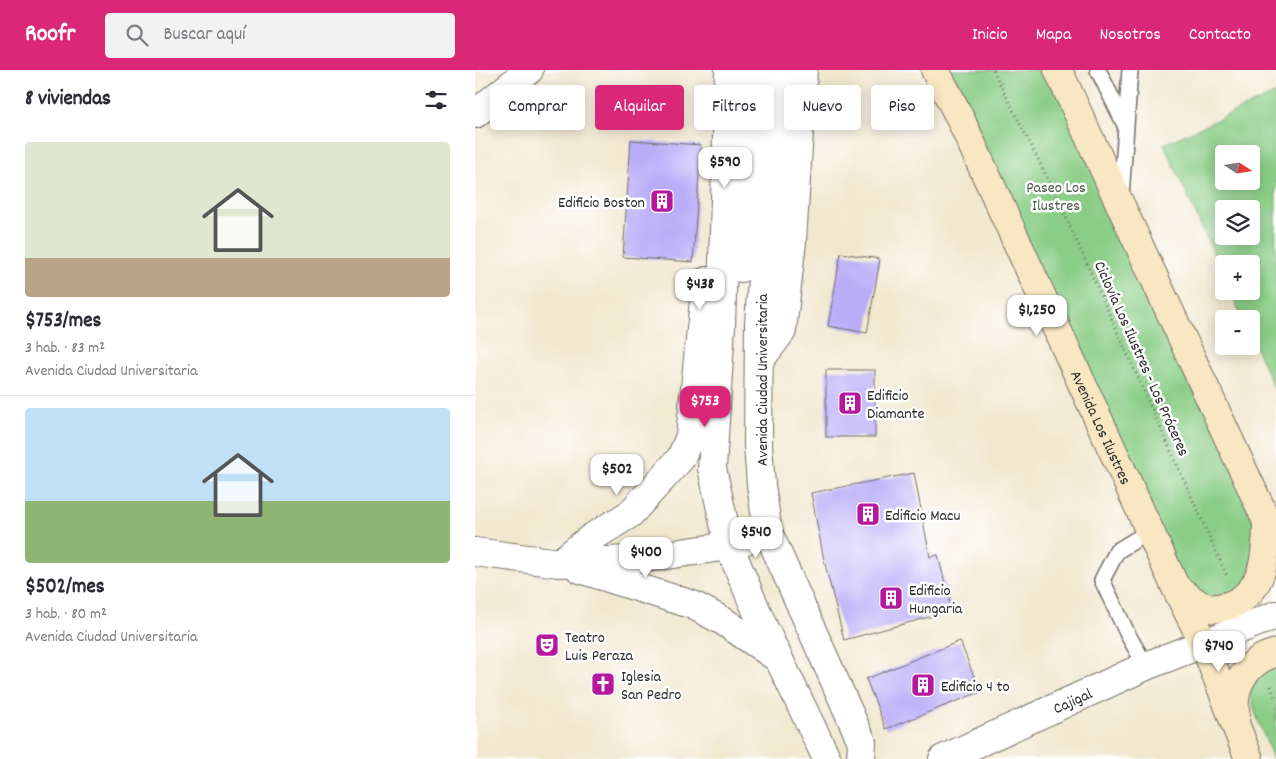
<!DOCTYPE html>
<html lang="es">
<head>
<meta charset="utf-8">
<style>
  :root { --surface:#fff; --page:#f2f2f3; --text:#2b2b33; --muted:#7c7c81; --line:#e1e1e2; --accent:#db2777 }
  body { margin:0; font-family:Dekko,sans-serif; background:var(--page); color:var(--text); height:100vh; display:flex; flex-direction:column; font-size:19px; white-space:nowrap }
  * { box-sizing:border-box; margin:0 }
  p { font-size:16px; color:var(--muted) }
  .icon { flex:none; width:28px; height:28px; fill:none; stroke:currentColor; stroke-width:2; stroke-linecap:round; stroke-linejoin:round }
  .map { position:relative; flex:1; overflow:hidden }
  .details { display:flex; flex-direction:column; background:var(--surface); width:475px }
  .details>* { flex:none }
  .guide { position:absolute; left:15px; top:15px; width:475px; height:45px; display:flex; gap:10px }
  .needle { width:32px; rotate:102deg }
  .controls { position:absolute; left:740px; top:75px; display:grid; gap:10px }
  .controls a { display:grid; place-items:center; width:45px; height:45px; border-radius:5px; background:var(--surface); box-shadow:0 2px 12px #0003; font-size:25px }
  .price { position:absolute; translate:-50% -42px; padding:0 11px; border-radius:10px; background:#fff; color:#222; font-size:16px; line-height:32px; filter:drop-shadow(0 1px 2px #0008) }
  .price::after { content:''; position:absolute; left:50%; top:30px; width:15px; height:11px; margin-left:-8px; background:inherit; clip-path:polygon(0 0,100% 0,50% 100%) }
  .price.on { background:var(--accent); color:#fff }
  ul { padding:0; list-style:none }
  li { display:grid; align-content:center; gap:10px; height:265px; padding:0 25px }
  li+li { border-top:1px solid var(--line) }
  li span { display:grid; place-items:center; height:155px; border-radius:5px; color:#555 }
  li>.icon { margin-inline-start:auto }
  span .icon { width:90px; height:90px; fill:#fffc; stroke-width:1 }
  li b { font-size:21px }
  h2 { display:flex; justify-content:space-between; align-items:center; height:60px; padding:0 25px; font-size:21px }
  .pill { padding:0 18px; border-radius:5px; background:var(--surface); box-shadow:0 2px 12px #0003; font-size:18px; line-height:45px }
  .pill.on { background:var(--accent); color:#fff }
  header { display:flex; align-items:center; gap:30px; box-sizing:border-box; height:70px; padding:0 25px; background:var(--accent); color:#fff }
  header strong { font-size:24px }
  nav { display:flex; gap:28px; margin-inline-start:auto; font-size:18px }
  .search { width:350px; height:45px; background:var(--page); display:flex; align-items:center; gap:12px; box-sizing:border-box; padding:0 18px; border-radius:5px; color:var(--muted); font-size:19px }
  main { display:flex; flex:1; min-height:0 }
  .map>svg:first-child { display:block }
  .park { fill:#8acd86; stroke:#5a7c58; fill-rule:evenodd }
  .building { fill:#baadf8 }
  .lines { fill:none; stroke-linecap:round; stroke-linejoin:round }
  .lane-casing { stroke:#716d65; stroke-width:18 }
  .street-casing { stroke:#716d65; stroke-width:30 }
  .secondary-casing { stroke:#716d65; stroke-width:30 }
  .path { stroke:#716d65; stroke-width:3; stroke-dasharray:1 4; stroke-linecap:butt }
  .lane { stroke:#fff; stroke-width:15 }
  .street { stroke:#fff; stroke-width:28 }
  .secondary { stroke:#f9e7c3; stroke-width:28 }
  .labels { text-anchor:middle; stroke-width:5; stroke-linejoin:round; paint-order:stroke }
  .park-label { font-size:16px; fill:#485c46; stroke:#fff }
  .poi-label { font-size:16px; fill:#2b2b2b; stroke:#fff; text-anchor:start }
  .street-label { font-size:16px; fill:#2b2b2b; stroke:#fff }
</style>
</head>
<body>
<header>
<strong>Roofr</strong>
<div class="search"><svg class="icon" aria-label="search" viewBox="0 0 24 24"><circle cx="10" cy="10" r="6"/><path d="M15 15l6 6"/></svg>Buscar aquí</div>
<nav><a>Inicio</a><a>Mapa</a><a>Nosotros</a><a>Contacto</a></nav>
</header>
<main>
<section class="details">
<h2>8 viviendas<svg class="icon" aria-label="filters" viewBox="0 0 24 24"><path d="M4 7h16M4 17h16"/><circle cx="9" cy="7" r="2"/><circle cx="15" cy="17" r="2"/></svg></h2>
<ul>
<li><span style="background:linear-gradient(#dfe7d0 75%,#b9a48a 0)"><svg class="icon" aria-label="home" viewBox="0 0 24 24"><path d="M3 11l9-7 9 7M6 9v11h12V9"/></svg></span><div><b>$753/mes</b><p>3 hab. · 83 m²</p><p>Avenida Ciudad Universitaria</p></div></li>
<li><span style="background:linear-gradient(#bfe0f5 60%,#8fb573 0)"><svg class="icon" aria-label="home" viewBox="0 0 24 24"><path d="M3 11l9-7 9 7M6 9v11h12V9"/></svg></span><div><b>$502/mes</b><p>3 hab. · 80 m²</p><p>Avenida Ciudad Universitaria</p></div></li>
</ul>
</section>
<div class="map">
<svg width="801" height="689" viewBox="0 0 801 689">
  <rect width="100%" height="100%" fill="#fff"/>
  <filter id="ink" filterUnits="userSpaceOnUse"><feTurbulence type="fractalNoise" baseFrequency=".02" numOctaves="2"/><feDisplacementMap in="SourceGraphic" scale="10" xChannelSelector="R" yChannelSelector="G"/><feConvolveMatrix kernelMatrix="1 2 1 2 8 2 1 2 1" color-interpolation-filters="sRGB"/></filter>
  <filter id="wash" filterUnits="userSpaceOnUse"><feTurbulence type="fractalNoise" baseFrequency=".0096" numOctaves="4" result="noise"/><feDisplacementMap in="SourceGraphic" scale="20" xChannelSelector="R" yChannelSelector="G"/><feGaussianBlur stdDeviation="1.12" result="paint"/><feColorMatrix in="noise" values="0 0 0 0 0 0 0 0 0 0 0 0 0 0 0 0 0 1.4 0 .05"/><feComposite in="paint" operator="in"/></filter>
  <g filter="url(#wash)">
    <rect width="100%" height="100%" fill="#f2e8d0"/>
    <g class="park">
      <path d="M460,0H583L792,449L773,524L719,531Z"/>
      <path d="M801,23V322L776,267V249H768L755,221H776V194H749V206L689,74ZM749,84H776V111H749ZM749,139H776V166H749Z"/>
      <path d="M801,582V689H798L780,642L771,606Z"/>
    </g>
    <g id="blocks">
      <g class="building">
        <path d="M156,70L226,75L218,192L148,187Z"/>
        <path d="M366,183L405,189L392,263L353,256Z"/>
        <rect x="351" y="300" width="49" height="67"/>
        <path d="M439,403L455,487L463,485L477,541L369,570L349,490L336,423Z"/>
        <path d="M485,571L505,622L411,659L391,609Z"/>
      </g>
    </g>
  </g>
  <g filter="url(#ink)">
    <use href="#blocks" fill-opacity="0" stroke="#716d65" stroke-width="1"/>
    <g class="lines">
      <g class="lane-casing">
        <g id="lane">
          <path d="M623,0L650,55"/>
          <path d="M646,126L655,0"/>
          <path d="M671,596L653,565L627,510L642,481L675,461"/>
        </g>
      </g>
      <g class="street-casing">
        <g id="street">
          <path d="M254,0L246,257L237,398L254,476L288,556L352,689"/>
          <path d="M301,0L284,254L283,375L286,415L293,462L387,672L386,689"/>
          <path d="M0,44L54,0"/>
          <path d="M266,198L279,0"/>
          <path d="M285,290L307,261L317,171L328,0"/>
          <path d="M0,482L84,493L157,490L254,476L293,462"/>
          <path d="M84,493L116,468L155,444L206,388L215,366L231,211"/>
          <path d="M105,499L218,535L248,551L301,587"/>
          <path id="s1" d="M468,689L671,596L801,545"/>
        </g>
      </g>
      <g class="secondary-casing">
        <g id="secondary">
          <path id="s2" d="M460,0L483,44L700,516L729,574L774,689"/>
          <path d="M583,0L801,471"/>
          <path d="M701,517C710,524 719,533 730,537C737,540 745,538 752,536C790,525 792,482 792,449"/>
          <path d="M761,646C755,617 772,590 801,583"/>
        </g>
      </g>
      <g class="path">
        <path d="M518,0L580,123L752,506"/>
        <path d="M796,616L801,630"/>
      </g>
      <use href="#lane" class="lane"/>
      <use href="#street" class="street"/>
      <use href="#secondary" class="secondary"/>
    </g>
  </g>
  <defs>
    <g id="building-square" transform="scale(1.25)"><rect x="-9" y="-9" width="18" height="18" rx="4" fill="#b5179e" stroke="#fff"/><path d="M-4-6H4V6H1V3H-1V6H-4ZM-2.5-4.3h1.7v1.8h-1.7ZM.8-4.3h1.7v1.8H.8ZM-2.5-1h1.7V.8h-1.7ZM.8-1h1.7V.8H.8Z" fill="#fff"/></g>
    <g id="theatre-square" transform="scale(1.25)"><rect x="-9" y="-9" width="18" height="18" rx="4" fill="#b5179e" stroke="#fff"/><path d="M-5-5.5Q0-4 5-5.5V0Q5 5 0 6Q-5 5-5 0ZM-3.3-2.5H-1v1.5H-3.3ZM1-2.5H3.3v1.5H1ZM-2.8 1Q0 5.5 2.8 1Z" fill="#fff"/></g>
    <g id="church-square" transform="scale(1.25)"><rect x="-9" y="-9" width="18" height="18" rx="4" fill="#b5179e" stroke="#fff"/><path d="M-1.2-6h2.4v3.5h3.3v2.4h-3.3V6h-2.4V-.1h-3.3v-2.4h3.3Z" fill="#fff"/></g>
  </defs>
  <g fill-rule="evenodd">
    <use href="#building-square" x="187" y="131"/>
    <use href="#building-square" x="375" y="333"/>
    <use href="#building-square" x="393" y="444"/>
    <use href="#building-square" x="416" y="528"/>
    <use href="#theatre-square" x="72" y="575"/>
    <use href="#church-square" x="128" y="614"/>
    <use href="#building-square" x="448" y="615"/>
  </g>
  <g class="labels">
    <g class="park-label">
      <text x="581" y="122">Paseo Los<tspan x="581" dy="18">Ilustres</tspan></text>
    </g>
    <g class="poi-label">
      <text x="170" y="137" text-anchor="end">Edificio Boston</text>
      <text x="392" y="330">Edificio<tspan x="392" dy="18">Diamante</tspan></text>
      <text x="410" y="450">Edificio Macu</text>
      <text x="434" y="525">Edificio<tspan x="434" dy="18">Hungaria</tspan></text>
      <text x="90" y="572">Teatro<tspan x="90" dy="18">Luis Peraza</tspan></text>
      <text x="146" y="611">Iglesia<tspan x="146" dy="18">San Pedro</tspan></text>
      <text x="466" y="621">Edificio 4 to</text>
    </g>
    <g class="street-label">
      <text transform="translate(668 288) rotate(66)" y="6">Ciclovía Los Ilustres - Los Próceres</text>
      <text transform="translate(286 310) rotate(-90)" y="6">Avenida Ciudad Universitaria</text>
      <text dy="6" stroke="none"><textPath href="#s2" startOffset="394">Avenida Los Ilustres</textPath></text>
      <text dy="6" stroke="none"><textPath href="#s1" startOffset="142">Cajigal</textPath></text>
    </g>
  </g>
</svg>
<div class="controls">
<a><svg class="needle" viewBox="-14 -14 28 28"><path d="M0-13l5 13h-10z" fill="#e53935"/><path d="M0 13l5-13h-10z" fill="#7c7c81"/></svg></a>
<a><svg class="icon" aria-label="layers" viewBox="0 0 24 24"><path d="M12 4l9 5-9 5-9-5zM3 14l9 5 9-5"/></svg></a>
<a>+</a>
<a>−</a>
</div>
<b class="price" style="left:250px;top:119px">$590</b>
<b class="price" style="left:225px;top:241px">$438</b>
<b class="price" style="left:562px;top:267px">$1,250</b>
<b class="price on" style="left:230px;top:358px">$753</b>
<b class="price" style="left:142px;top:426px">$502</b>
<b class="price" style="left:281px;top:489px">$540</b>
<b class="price" style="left:171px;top:509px">$400</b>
<b class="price" style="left:744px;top:603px">$740</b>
<div class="guide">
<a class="pill">Comprar</a>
<a class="pill on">Alquilar</a>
<a class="pill">Filtros</a>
<a class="pill">Nuevo</a>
<a class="pill">Piso</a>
</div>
</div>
</main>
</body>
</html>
